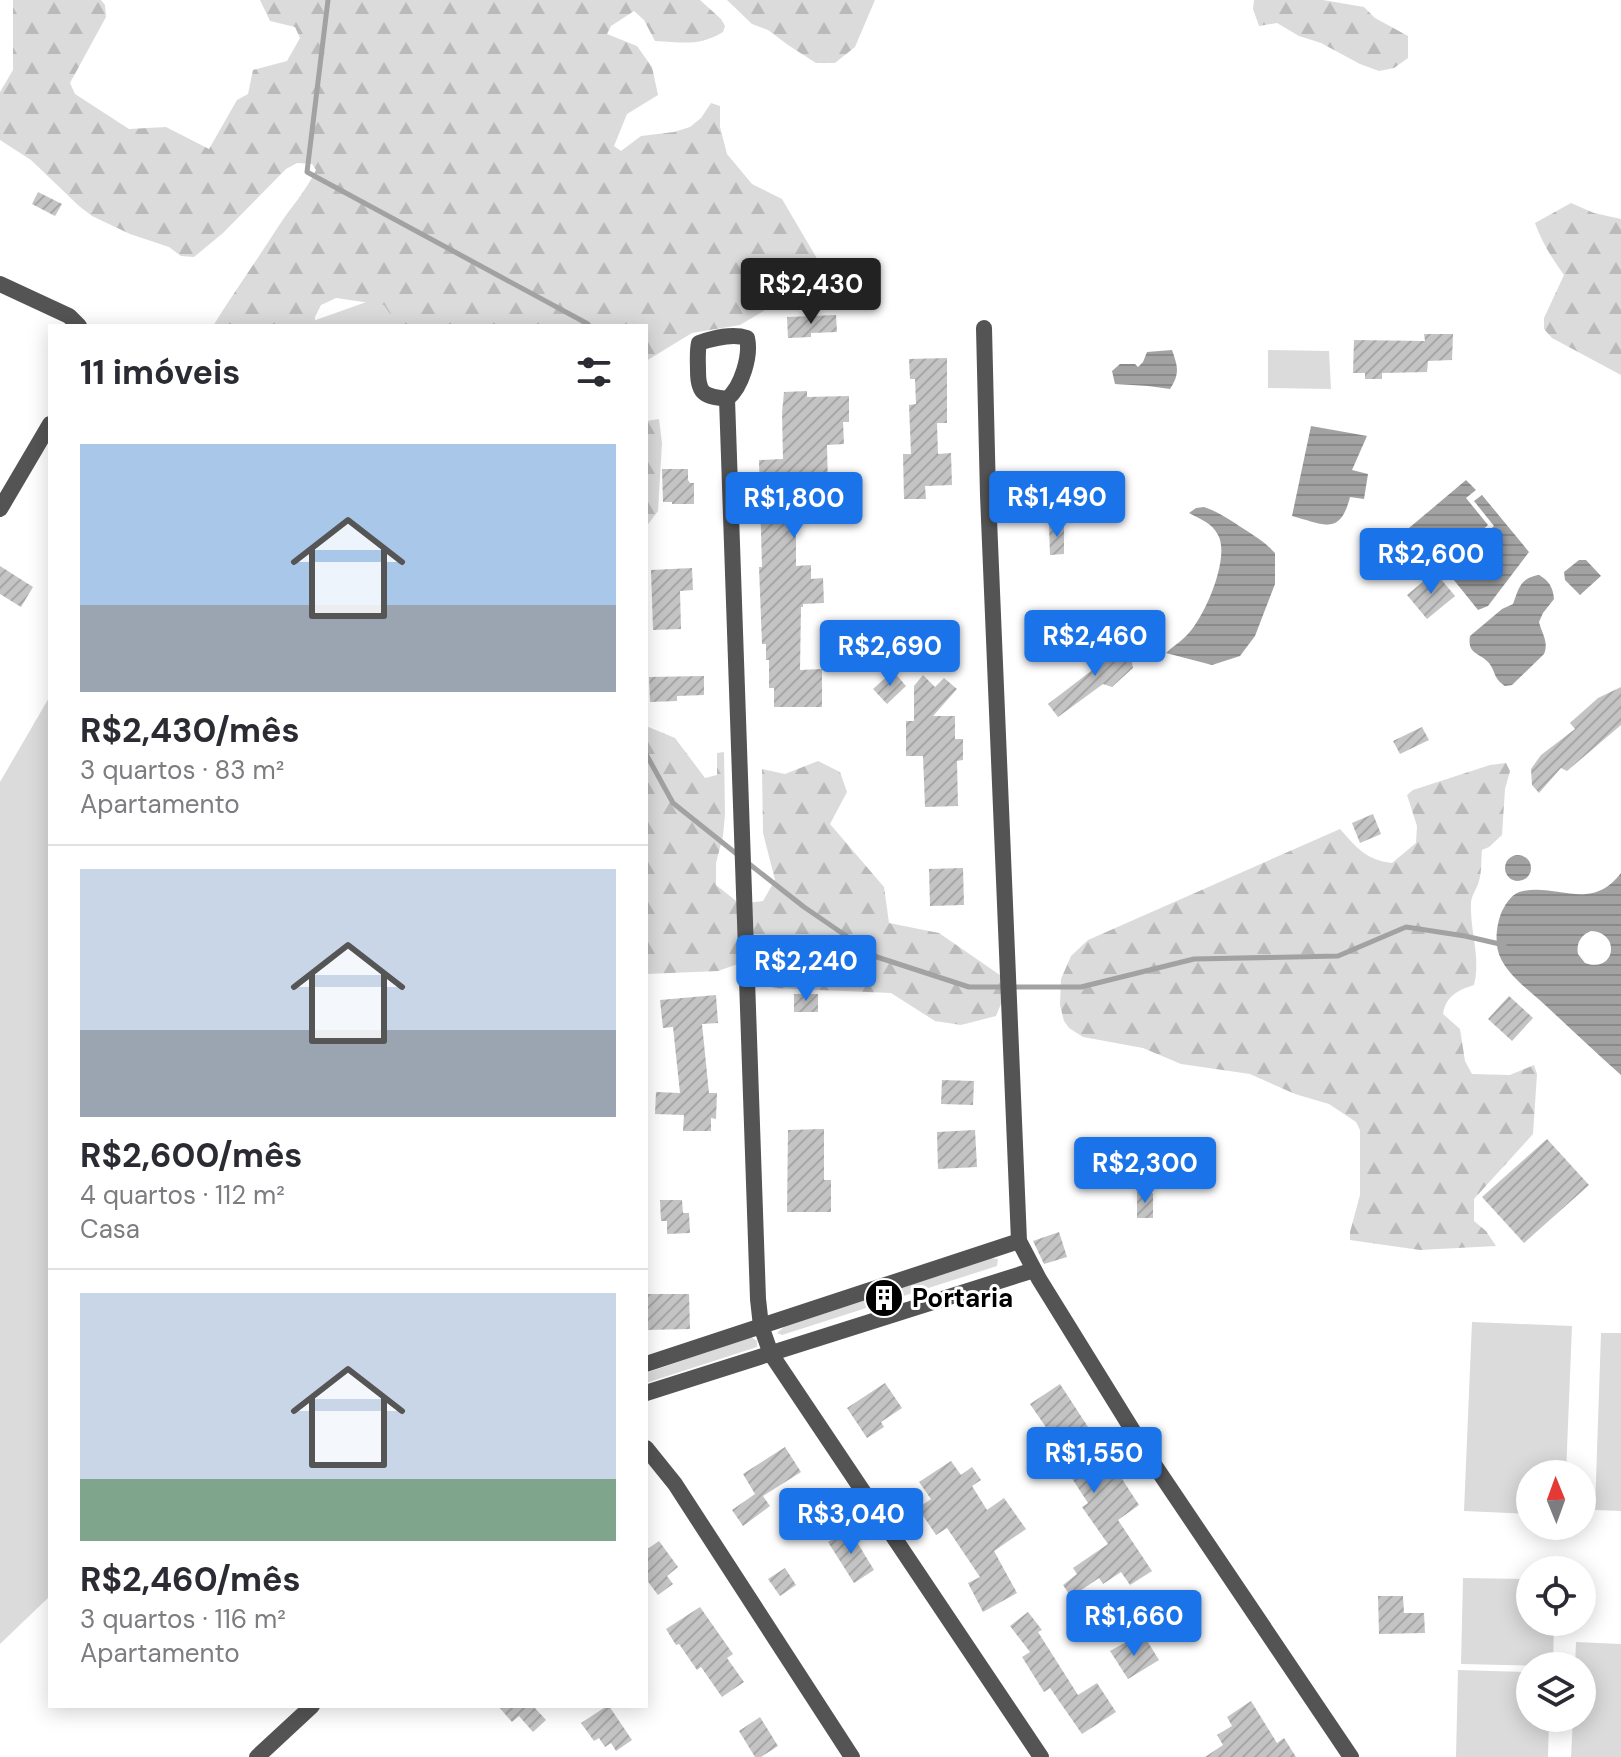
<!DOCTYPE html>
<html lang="pt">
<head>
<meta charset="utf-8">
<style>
  :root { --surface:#fff; --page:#f2f2f3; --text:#2b2b33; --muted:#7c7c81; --line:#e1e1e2; --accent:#1a73e8 }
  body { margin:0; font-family:"DM Sans",sans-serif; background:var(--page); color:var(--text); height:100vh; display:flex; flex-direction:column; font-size:30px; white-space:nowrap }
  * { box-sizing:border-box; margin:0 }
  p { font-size:26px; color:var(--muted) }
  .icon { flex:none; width:44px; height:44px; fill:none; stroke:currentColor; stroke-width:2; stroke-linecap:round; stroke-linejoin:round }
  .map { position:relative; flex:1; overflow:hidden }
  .side { position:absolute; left:48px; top:324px; width:600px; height:1384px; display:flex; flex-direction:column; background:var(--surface); border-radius:0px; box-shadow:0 4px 20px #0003 }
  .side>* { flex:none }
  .needle { width:52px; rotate:359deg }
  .controls { position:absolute; left:1516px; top:1460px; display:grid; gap:16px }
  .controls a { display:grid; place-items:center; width:80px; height:80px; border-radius:50%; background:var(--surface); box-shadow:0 4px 20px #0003; font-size:40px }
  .price { position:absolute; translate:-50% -68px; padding:0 18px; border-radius:8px; background:var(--accent); color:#fff; font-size:26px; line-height:52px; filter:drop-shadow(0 2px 4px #0008) }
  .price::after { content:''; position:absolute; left:50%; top:48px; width:24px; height:18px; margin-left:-12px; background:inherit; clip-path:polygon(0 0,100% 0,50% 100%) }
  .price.selected { background:#222; color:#fff }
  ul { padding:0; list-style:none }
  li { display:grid; align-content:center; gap:16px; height:424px; padding:0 32px }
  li+li { border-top:2px solid var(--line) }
  li span { display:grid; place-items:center; height:248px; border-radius:0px; color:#555 }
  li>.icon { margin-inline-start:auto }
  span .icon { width:144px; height:144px; fill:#fffc; stroke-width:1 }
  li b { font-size:34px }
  h2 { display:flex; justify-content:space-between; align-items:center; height:96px; padding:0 32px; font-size:34px }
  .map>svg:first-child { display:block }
  .green { fill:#dbdbdb }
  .forest { fill:url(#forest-firs) }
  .water { fill:url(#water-rules); fill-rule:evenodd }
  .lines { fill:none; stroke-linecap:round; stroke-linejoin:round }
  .stream { stroke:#a2a2a2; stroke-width:5 }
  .building { fill:url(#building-hatch) }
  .street { stroke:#545454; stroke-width:16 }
  .labels { text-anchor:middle; stroke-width:6; stroke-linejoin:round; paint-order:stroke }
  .poi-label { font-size:26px; font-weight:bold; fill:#000; stroke:#fff; text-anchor:start }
</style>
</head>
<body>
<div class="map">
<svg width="1621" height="1757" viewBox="0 0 1621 1757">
  <defs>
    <pattern id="forest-firs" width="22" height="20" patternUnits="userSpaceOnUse" patternTransform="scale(2)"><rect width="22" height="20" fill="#dbdbdb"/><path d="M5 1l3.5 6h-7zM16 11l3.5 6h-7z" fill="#bababa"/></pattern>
    <pattern id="water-rules" width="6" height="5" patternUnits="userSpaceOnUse" patternTransform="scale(2)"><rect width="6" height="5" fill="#a2a2a2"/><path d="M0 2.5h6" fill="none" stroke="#8a8a8a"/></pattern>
    <pattern id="building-hatch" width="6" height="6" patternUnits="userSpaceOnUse" patternTransform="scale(2)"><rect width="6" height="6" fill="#c4c4c4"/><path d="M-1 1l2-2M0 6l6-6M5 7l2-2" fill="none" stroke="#a7a7a7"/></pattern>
  </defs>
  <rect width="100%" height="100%" fill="#fff"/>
  <g class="green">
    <path d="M445,274L468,326H299Z"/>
    <path d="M1268,350L1329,351L1331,389L1268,388Z"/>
    <path d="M50,696V1596L0,1644V782Z"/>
    <path d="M991,1258L998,1259L997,1266L782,1335L777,1333L784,1327Z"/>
    <path d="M1472,1322L1572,1326L1566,1474H1530V1514L1464,1511Z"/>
    <path d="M1601,1333H1621V1511L1595,1510Z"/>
    <path d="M751,1337L757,1341V1347L646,1383V1373Z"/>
    <path d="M1463,1578L1530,1579V1622H1554L1553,1666L1461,1664Z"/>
    <path d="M1576,1642L1621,1644V1757H1571L1573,1718H1582V1666H1575Z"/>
    <path d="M1458,1670L1530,1672V1718H1549L1548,1757H1456Z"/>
  </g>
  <g class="forest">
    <path d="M13,0H101L105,5L106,17L70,83L75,94L129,129L166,127L209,149L237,100L248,94L253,70L287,61L300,38L295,27L270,21L260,0H700L721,19L725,26L723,32C698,47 683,42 655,41L644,20L634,11L611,26L607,34L637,46L652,67L658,95L627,114L614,146L621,151L641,136L674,132L690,127L701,118L711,103L720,106V127L727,154L752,184L782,199L819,262L817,279L740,325L692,333L646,361V326H396L391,315L384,305L336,298L321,305L315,317V326H213C234,292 257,260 278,227C291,207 306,191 316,170L312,164L297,163L286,169L223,233L194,257L181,256L169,247L130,234L92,216L79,206L31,160L0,140V92L13,70Z"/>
    <path d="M727,0H877H875L855,47L835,63H816L788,45L768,30L752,24Z"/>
    <path d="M1254,0H1323L1364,7L1375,18L1408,36V58L1394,68L1379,71L1360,64L1321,43L1299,36L1277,23L1259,26L1253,9Z"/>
    <path d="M1571,203L1594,213L1621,219V375L1552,338L1544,329V318L1564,275C1552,258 1542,243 1535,223Z"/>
    <path d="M659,419L662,443L658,511L646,527V421Z"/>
    <path d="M646,726L675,738L705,778L717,775V753L724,752L725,814L723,836L716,863V885L740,904L763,901L775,880L763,833L762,769L785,774L818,761L840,772L847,792L830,824L884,887L889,923L939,933L1010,982L996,1016L961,1025L935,1021L891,993L773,988L774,975L755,958L718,971L646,974Z"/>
    <path d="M1506,763L1510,771L1505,789L1502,835L1489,847L1482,850C1481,859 1482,871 1479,881C1477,889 1471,895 1471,904C1470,932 1481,957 1474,985C1458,990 1446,996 1443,1014L1460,1029L1465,1061L1472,1074L1510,1075L1534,1065L1537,1074L1533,1134L1474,1199V1221L1486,1231L1496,1246L1420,1250L1350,1240V1232L1360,1195V1130L1356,1122L1329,1104L1295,1094L1250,1074L1181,1064L1143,1048L1083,1037L1069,1028L1064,1021L1060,1005L1061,979L1071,956L1088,940L1340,829C1356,847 1366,860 1392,863L1416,843L1417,826L1407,795L1413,790L1490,765Z"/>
  </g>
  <g class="water">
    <path d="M1172,350C1178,367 1180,374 1170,389L1148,386L1115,384L1112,371L1120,364H1135L1138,367L1143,362L1147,352Z"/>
    <path d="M1311,426L1367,436L1352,470L1368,474L1364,499L1350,497C1340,537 1323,524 1292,516Z"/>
    <path d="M1466,480L1476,490L1466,498L1488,525L1443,565L1409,528Z"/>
    <path d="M1482,495L1529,552L1488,606L1478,610L1445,569L1494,526L1474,501Z"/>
    <path d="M1204,507C1219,512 1230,520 1244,529C1256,537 1265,542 1275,553V584L1255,636L1240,656L1212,665L1166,653C1172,647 1179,643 1185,637C1203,621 1231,558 1218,535C1212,523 1200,519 1189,513L1196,508Z"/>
    <path d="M1579,560H1586L1601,576L1580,595L1565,580L1564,572Z"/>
    <path d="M1539,575C1549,581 1553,587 1554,599L1543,613L1539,622C1542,634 1549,642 1544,654L1512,685L1505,686C1493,678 1496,672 1489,663C1479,652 1467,655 1470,636L1502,609L1513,604C1519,588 1520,578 1539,575Z"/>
    <circle cx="1518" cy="868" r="13"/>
    <path d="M1621,873V1075C1595,1052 1570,1028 1544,1004C1530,991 1510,977 1501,959C1494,946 1496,925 1502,911C1507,902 1512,893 1523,891C1560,884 1591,912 1621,873ZM1591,931C1621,932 1616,974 1585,963L1578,954C1576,943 1581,935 1591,931Z"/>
  </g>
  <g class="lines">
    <g class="stream">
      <path d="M328,0L307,172L588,324"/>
      <path d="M646,754L673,803L738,855"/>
      <path d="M748,863L804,907L877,957L969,987H1081L1194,959L1338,956L1406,927L1465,936L1504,945"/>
    </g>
  </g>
  <g class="building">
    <path d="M38,192L62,204L55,216L32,204Z"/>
    <path d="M836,315L837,332L811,333V337L788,338L787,317Z"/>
    <path d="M1424,334H1453L1452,360L1428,361L1427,372L1382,373V379H1365V373H1353L1354,340L1425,341Z"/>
    <path d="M947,358V423H937L938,454L951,453L952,485L925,486L926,499H904L903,454H911L909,405L916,404L915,379H910L909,359Z"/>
    <path d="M807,391V397L849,396V422H843L844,444L827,445L828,486L800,487V503H796V566L811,565V579L823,578L824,603L803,604V607H801L800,670L822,669V707H774V688H769V660H766V644H762L759,567H762L759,460L783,459L782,413L784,392Z"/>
    <path d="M662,469H688V480L690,483H694V504H672V502H663Z"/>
    <path d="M1064,524V554L1050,555L1049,525Z"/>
    <path d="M0,566L33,587L21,607L0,594Z"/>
    <path d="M692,568L693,590L680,591L681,629L653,630L651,570Z"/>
    <path d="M1435,572L1455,596L1427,619L1407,595Z"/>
    <path d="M941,635V654L922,655L921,636Z"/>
    <path d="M1114,644L1131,659L1133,668L1112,687L1103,684L1058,717L1048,704L1091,671L1093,656L1103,648Z"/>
    <path d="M893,671L906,686L887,704L873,689Z"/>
    <path d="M923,675L935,687L944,678L957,689L933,716H955V739H963V760L957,761L958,806L925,807L923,756H906V721H914V686Z"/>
    <path d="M704,676V695L677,696V701L650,702L649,677Z"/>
    <path d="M1621,687V725L1567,771L1561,768L1539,793L1532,785L1531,769L1541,755L1575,729L1570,723L1598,698Z"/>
    <path d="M1422,727L1429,740L1400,754L1393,741Z"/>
    <path d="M1373,814L1381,834L1360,843L1352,823Z"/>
    <path d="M963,868L964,905L930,906L929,869Z"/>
    <rect x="794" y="994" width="24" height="18"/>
    <path d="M716,995L718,1023L702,1024L709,1093H717L716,1119L711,1118V1131H683L684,1115L655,1114L656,1092L680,1093L673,1027L663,1028L660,1000Z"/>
    <path d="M1509,996L1533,1018L1512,1041L1488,1019Z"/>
    <path d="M942,1080L974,1081L973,1105L941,1104Z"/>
    <path d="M824,1129V1180H831V1212H787L788,1130Z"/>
    <path d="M975,1130L977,1167L938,1169L937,1132Z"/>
    <path d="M1547,1139L1589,1185L1524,1243L1482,1197Z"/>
    <path d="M1137,1192L1153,1193V1218H1137Z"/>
    <path d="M660,1200H682L683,1213H689L690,1233L667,1234V1221H661Z"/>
    <path d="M1059,1232L1067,1257L1044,1264L1033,1241Z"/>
    <path d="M646,1294H689L690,1329L646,1330Z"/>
    <path d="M885,1383L902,1408L881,1422L884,1427L867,1438L847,1408Z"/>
    <path d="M1060,1384L1139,1505L1118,1520L1152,1571L1130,1585L1121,1572L1103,1584L1099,1578L1071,1597L1063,1585L1077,1574L1073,1568L1108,1544L1082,1507L1088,1503L1062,1463L1076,1454L1062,1430L1052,1436L1030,1404Z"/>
    <path d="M785,1447L801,1472L763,1496L770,1506L743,1526L732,1510L755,1494L743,1474Z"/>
    <path d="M951,1461L961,1475L972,1467L981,1480L972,1486L987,1510L1004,1498L1026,1529L994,1551L1017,1593L983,1612L968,1583L980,1577L947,1528L936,1535L918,1508L931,1499L919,1482Z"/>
    <path d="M849,1529L874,1570L854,1583L828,1542Z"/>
    <path d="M659,1541L678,1567L667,1576L673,1584L658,1595L646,1579V1550Z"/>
    <path d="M785,1568L796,1585L780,1596L768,1579Z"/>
    <path d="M1378,1596H1403L1404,1613H1424L1425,1633L1379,1634Z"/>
    <path d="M700,1607L733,1654L727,1658L744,1682L722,1697L701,1667L697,1670L679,1644L676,1645L666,1629Z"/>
    <path d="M1028,1612L1042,1630L1038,1632L1078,1695L1097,1683L1116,1712L1082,1734L1050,1688L1044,1692L1022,1657L1030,1652L1010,1626Z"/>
    <path d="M1146,1639L1159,1660L1128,1679L1110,1651L1128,1641L1132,1648Z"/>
    <path d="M1251,1701L1277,1743L1284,1738L1296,1757H1205L1223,1745L1217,1735L1232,1726L1227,1717Z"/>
    <path d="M498,1706H533L546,1720L533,1732L519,1716L512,1722Z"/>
    <path d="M607,1706H609L632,1740L616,1751L611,1743L605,1747L599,1738L594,1741L581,1723Z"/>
    <path d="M760,1717L778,1746L761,1757H755L739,1731Z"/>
  </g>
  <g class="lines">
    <g class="street">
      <path d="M0,284L69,316L79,326"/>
      <path d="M984,328L988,495L1019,1241L1039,1279L1151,1460L1351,1757"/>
      <path d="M727,399C705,396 698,395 698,371C698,361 697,352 699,343C714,338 732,333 747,338C751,355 742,387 727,399L758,1299L761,1326L771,1354L1041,1757"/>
      <path d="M0,509L50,424"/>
      <path d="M646,1364L1019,1241"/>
      <path d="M646,1393L1034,1270"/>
      <path d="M646,1448L675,1484L852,1757"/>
      <path d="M257,1757L312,1706"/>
    </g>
  </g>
  <defs>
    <g id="building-disc" transform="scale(2)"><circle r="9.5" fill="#000" stroke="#fff"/><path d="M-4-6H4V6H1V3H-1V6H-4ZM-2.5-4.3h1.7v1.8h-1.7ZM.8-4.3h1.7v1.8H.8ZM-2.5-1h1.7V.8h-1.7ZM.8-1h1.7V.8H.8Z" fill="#fff"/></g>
  </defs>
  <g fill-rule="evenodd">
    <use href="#building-disc" x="884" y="1298"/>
  </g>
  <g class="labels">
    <g class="poi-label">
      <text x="912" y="1307">Portaria</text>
    </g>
  </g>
</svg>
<div class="controls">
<a><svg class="needle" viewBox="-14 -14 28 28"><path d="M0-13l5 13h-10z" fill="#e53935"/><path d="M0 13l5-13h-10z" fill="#7c7c81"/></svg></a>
<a><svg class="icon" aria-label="locate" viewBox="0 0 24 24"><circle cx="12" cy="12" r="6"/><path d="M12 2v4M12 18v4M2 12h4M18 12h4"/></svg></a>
<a><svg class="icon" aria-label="layers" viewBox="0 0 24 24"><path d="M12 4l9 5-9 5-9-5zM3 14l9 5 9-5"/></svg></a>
</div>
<b class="price selected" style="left:811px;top:326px">R$2,430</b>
<b class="price" style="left:1057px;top:539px">R$1,490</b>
<b class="price" style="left:794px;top:540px">R$1,800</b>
<b class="price" style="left:1431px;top:596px">R$2,600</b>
<b class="price" style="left:1095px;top:678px">R$2,460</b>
<b class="price" style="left:890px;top:688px">R$2,690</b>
<b class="price" style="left:806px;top:1003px">R$2,240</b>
<b class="price" style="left:1145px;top:1205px">R$2,300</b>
<b class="price" style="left:1094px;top:1495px">R$1,550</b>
<b class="price" style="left:851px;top:1556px">R$3,040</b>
<b class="price" style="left:1134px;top:1658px">R$1,660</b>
<section class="side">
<h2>11 imóveis<svg class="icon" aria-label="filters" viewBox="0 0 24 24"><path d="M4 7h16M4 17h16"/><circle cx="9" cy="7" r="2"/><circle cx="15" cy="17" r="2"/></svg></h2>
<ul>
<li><span style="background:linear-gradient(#a9c7e8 65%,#9aa5b1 0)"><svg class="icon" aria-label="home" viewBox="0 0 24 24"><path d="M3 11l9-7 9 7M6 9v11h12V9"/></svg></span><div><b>R$2,430/mês</b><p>3 quartos · 83 m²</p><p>Apartamento</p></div></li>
<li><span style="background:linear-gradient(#c9d6e8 65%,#9aa5b1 0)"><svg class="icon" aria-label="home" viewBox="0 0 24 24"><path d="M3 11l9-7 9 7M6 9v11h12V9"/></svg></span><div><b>R$2,600/mês</b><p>4 quartos · 112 m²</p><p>Casa</p></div></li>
<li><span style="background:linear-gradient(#c9d6e8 75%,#7fa58c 0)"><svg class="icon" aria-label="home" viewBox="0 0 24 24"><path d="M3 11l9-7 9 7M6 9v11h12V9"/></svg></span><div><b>R$2,460/mês</b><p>3 quartos · 116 m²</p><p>Apartamento</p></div></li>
</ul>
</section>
</div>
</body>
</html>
